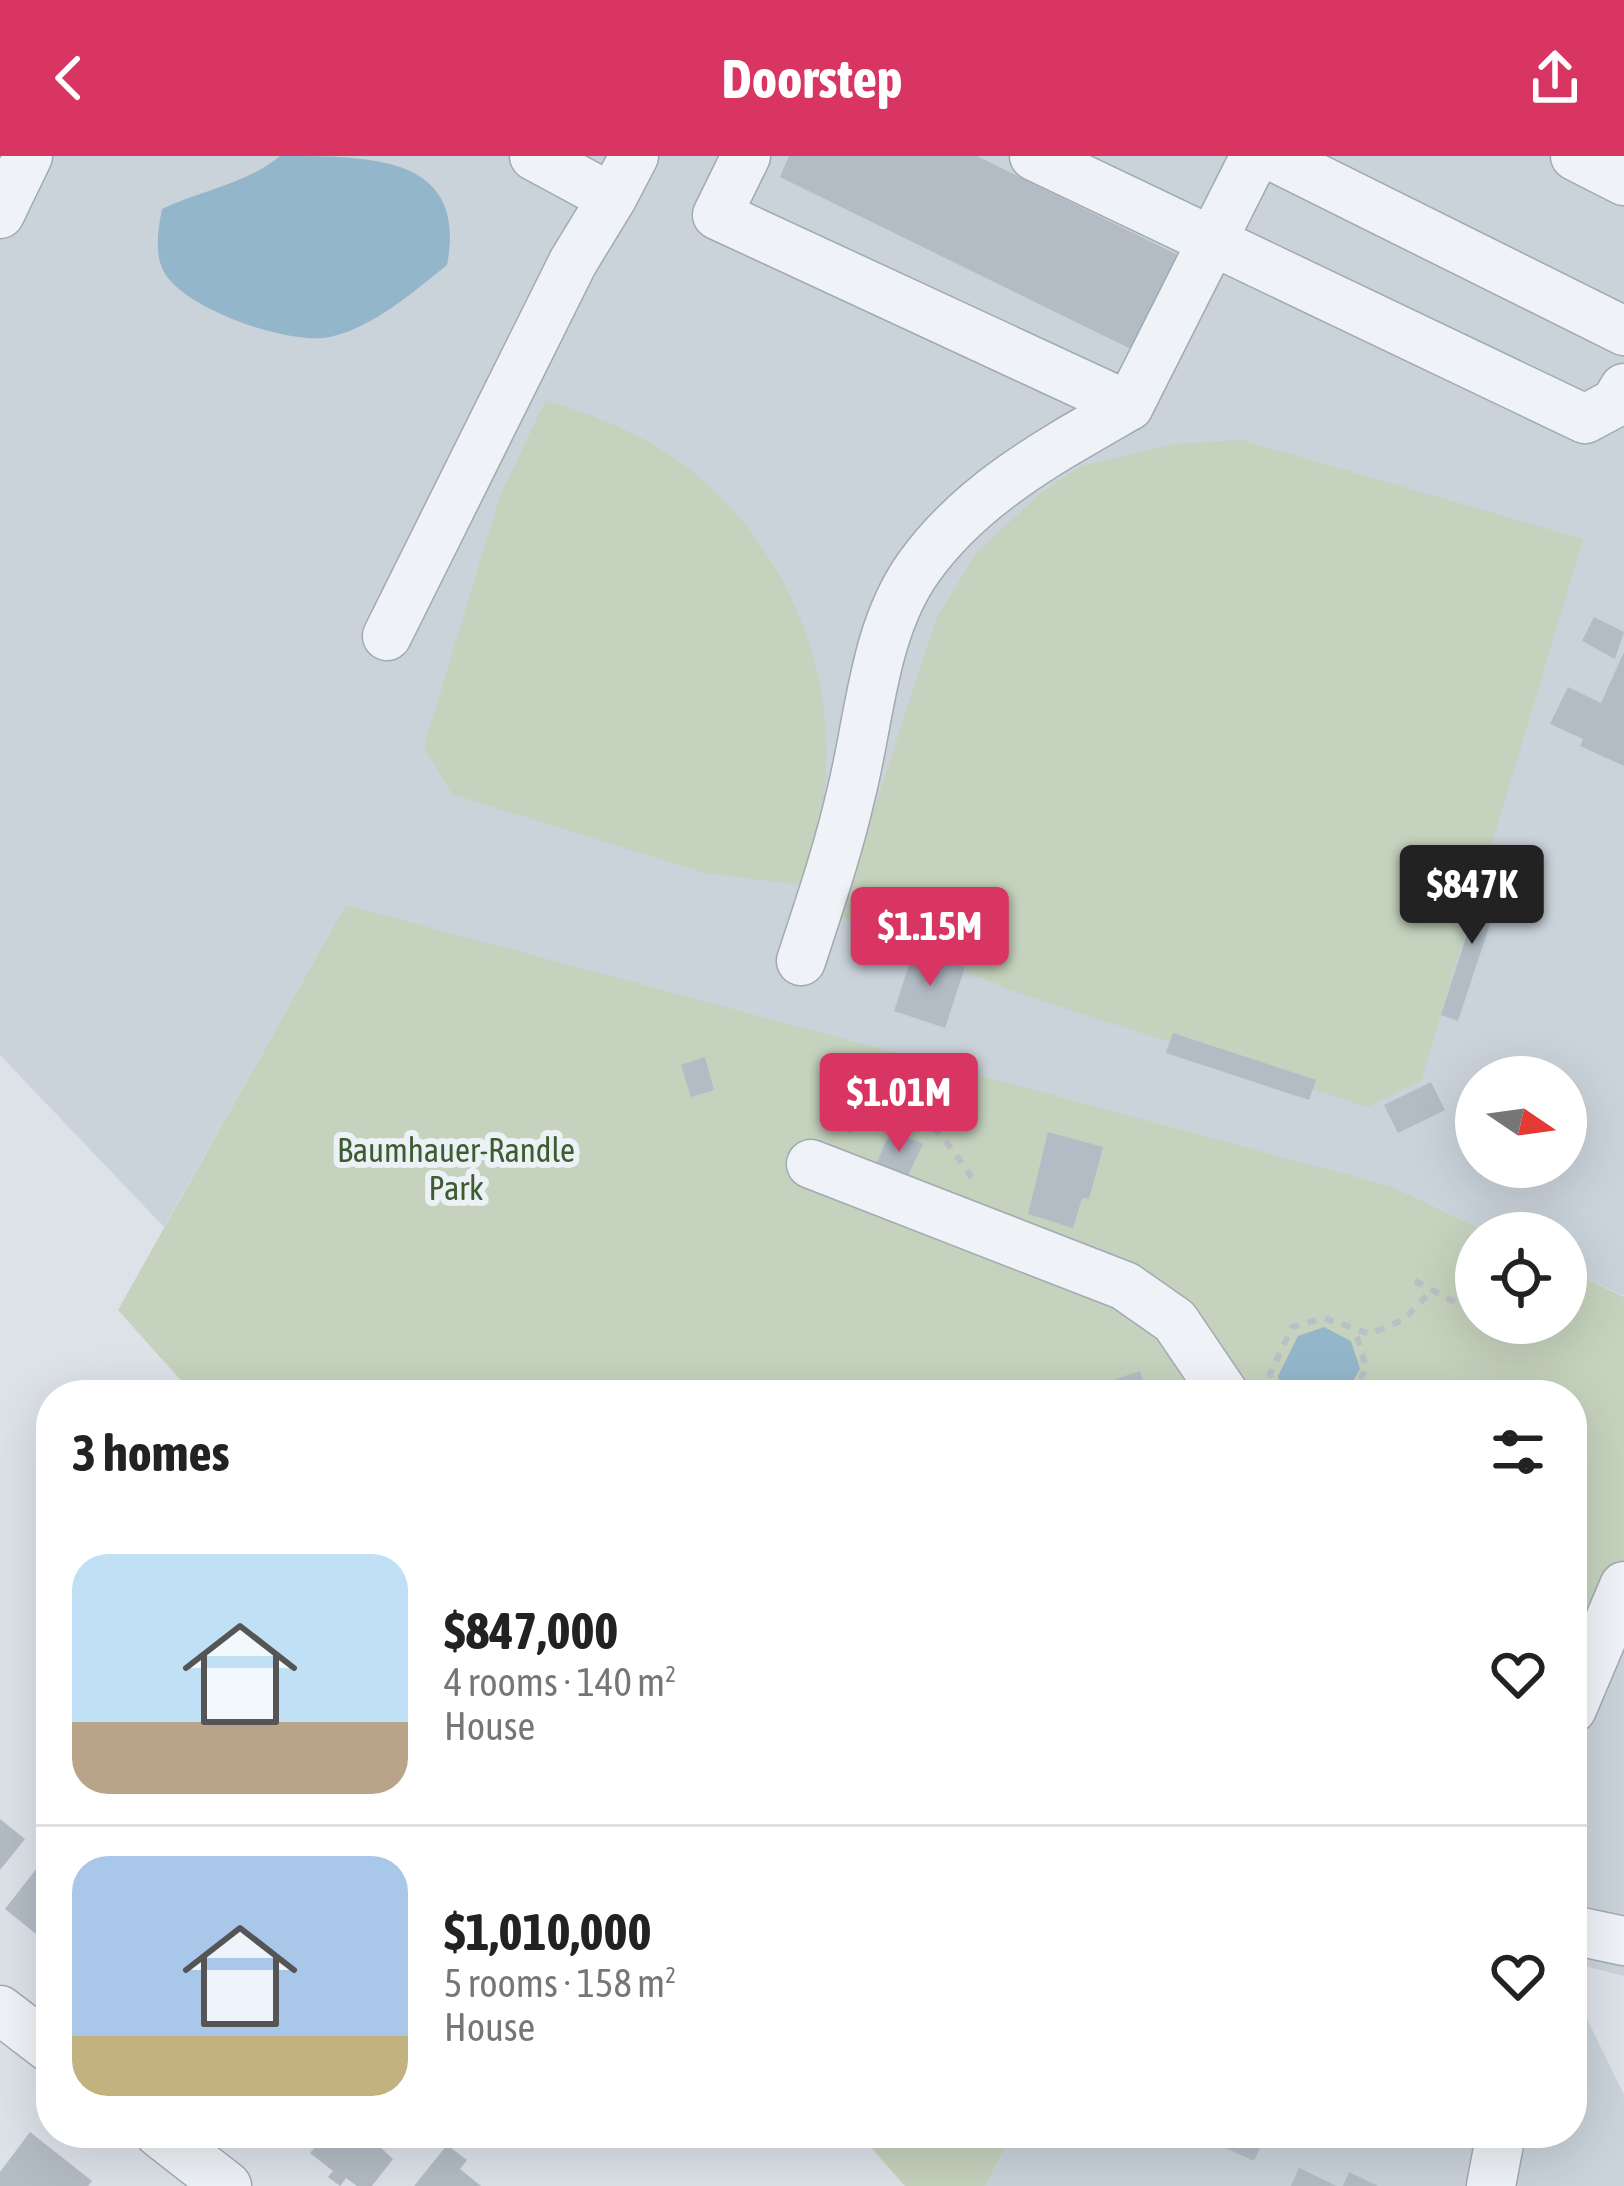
<!DOCTYPE html>
<html lang="en">
<head>
<meta charset="utf-8">
<style>
  :root { --surface:#fff; --page:#f2f2f2; --text:#222; --muted:#767676; --line:#e0e0e0; --accent:#d93562 }
  body { margin:0; font-family:"Asap Condensed",sans-serif; background:var(--page); color:var(--text); height:100vh; display:flex; flex-direction:column; font-size:45px; white-space:nowrap }
  * { box-sizing:border-box; margin:0 }
  p { font-size:39px; color:var(--muted) }
  .icon { flex:none; width:66px; height:66px; fill:none; stroke:currentColor; stroke-width:2; stroke-linecap:round; stroke-linejoin:round }
  .map { position:relative; flex:1; overflow:hidden }
  .drawer { position:absolute; left:36px; top:1224px; width:1551px; height:768px; display:flex; flex-direction:column; background:var(--surface); border-radius:48px; box-shadow:0 12px 48px #0002 }
  .drawer>* { flex:none }
  .needle { width:78px; rotate:103deg }
  .controls { position:absolute; left:1455px; top:900px; display:grid; gap:24px }
  .controls a { display:grid; place-items:center; width:132px; height:132px; border-radius:50%; background:var(--surface); box-shadow:0 12px 48px #0002; font-size:60px }
  .price { position:absolute; translate:-50% -102px; padding:0 27px; border-radius:12px; background:var(--accent); color:#fff; font-size:39px; line-height:78px; filter:drop-shadow(0 3px 6px #0008) }
  .price::after { content:''; position:absolute; left:50%; top:72px; width:36px; height:27px; margin-left:-18px; background:inherit; clip-path:polygon(0 0,100% 0,50% 100%) }
  .price.active { background:#222; color:#fff }
  ul { padding:0; list-style:none }
  li { display:flex; align-items:center; gap:36px; height:300px; padding:0 36px }
  li+li { border-top:3px solid var(--line) }
  li span { display:grid; place-items:center; flex:none; width:336px; height:240px; border-radius:36px; color:#555 }
  li>.icon { margin-inline-start:auto }
  span .icon { width:144px; height:144px; fill:#fffc; stroke-width:1 }
  li b { font-size:51px }
  h2 { display:flex; justify-content:space-between; align-items:center; height:144px; padding:0 36px; font-size:51px }
  header { display:flex; justify-content:space-between; align-items:center; height:156px; padding:0 36px; background:var(--accent); color:#fff; font-size:54px; font-weight:700 }
  .map>svg:first-child { display:block }
  .built { fill:#cad2da; fill-rule:evenodd }
  .green { fill:#c5d2bd }
  .water { fill:#94b6cb }
  .building { fill:#b3bcc5 }
  .lines { fill:none; stroke-linecap:round; stroke-linejoin:round }
  .minor-casing { stroke:#a1aab2; stroke-width:51 }
  .path { stroke:#bac0c6; stroke-width:6; stroke-dasharray:9 9; stroke-linecap:butt }
  .minor { stroke:#eff2f6; stroke-width:48 }
  .labels { text-anchor:middle; stroke-width:12; stroke-linejoin:round; paint-order:stroke }
  .park-label { font-size:33px; fill:#3e5c31; stroke:#ecf1f5 }
</style>
</head>
<body>
<header><svg class="icon" aria-label="back" viewBox="0 0 24 24"><path d="M15 5l-7 7 7 7"/></svg>Doorstep<svg class="icon" aria-label="share" viewBox="0 0 24 24"><path d="M12 15V3M7 8l5-5 5 5M5 13v7h14v-7"/></svg></header>
<div class="map">
<svg width="1624" height="2030" viewBox="0 0 1624 2030">
  <rect width="100%" height="100%" fill="#dce2e8"/>
  <g class="built">
    <path d="M0,0H1624V1140L1566,1113V1077H1489L1389,1030L346,750L164,1071L0,899ZM1476,921H1566V1011H1476Z"/>
    <path d="M1624,1394V1820L1572,1807V1513Z"/>
    <path d="M1572,1832L1624,1939V2030H985L1013,1977H1572Z"/>
  </g>
  <g class="green">
    <path d="M546,244C587,258 629,272 665,296C777,369 840,506 824,639C821,669 810,699 802,729L705,717L452,638L424,591L500,340Z"/>
    <path d="M1241,284L1583,383L1421,925L1367,951L1010,834L839,760L937,461L977,396L1041,337L1081,310L1176,288Z"/>
    <path d="M346,749L1390,1030L1489,1077H1476V1167H1566V1113L1624,1141V1430L1572,1553V1239H194L118,1154Z"/>
    <path d="M858,1977H1013L985,2030H905Z"/>
  </g>
  <g class="water">
    <path d="M280,0C374,0 468,0 447,109C413,136 374,171 330,181C290,190 184,153 164,116C154,98 158,73 162,53C202,34 246,28 280,0Z"/>
    <path d="M1324,1171L1351,1185L1360,1213L1345,1239H1284L1278,1220L1298,1180Z"/>
  </g>
  <g class="building">
    <path d="M789,0H977L1180,100L1135,195L780,21Z"/>
    <path d="M1594,461L1624,476L1615,503L1582,485Z"/>
    <path d="M1624,496V610L1580,590L1583,583L1550,568L1568,531L1601,547Z"/>
    <path d="M1486,719L1504,725L1458,865L1441,859Z"/>
    <path d="M914,794L965,811L945,872L894,855Z"/>
    <path d="M1173,877L1316,924L1309,944L1166,897Z"/>
    <path d="M705,901L714,934L691,941L681,909Z"/>
    <path d="M1431,926L1445,954L1398,977L1384,949Z"/>
    <path d="M891,974L923,988L906,1024L875,1011Z"/>
    <path d="M1048,976L1103,991L1089,1043L1082,1042L1073,1072L1028,1058Z"/>
    <path d="M1140,1215L1147,1239H1118L1113,1224Z"/>
    <path d="M0,1663L25,1683L0,1714Z"/>
    <path d="M51,1694V1790L5,1753Z"/>
    <path d="M30,1976L92,2025L88,2030H0V2016Z"/>
    <path d="M326,1977H365L393,2003L372,2030H357L346,2022L340,2030L328,2021L333,2015L310,1997Z"/>
    <path d="M1223,1977H1267L1254,2005L1217,1988Z"/>
    <path d="M447,1989L467,2004L460,2013L481,2030H414Z"/>
    <path d="M1299,2012L1337,2030H1291Z"/>
    <path d="M1349,2016L1378,2030H1343Z"/>
  </g>
  <g class="lines">
    <g class="minor-casing">
      <g id="minor">
        <path d="M534,0L612,42L634,0"/>
        <path d="M746,0L717,59L1129,250L1255,0"/>
        <path d="M1034,0L1585,263L1615,247L1624,232"/>
        <path d="M1272,0L1624,175"/>
        <path d="M1575,0L1624,25"/>
        <path d="M0,58L28,0"/>
        <path d="M387,480L573,106L612,42"/>
        <path d="M801,805C819,750 838,695 851,638C870,563 873,475 919,411C972,337 1052,294 1129,250"/>
        <path d="M811,1008L1125,1130L1175,1165L1225,1239"/>
        <path d="M1572,1553L1624,1430"/>
        <path d="M1572,1774L1624,1785"/>
        <path d="M0,1854L51,1893"/>
        <path d="M159,1977L227,2030"/>
        <path d="M1491,2030L1501,1977"/>
      </g>
    </g>
    <g class="path">
      <path d="M847,976C888,898 950,987 975,1027"/>
      <path d="M1415,1125L1455,1146"/>
      <path d="M1276,1239L1270,1218L1292,1171L1324,1162L1370,1178L1403,1164L1432,1134"/>
      <path d="M1352,1239L1366,1212L1356,1177"/>
    </g>
    <use href="#minor" class="minor"/>
  </g>
  <g class="labels">
    <g class="park-label">
      <text x="456" y="1006">Baumhauer-Randle<tspan x="456" dy="38">Park</tspan></text>
    </g>
  </g>
</svg>
<div class="controls">
<a><svg class="needle" viewBox="-14 -14 28 28"><path d="M0-13l5 13h-10z" fill="#e53935"/><path d="M0 13l5-13h-10z" fill="#767676"/></svg></a>
<a><svg class="icon" aria-label="locate" viewBox="0 0 24 24"><circle cx="12" cy="12" r="6"/><path d="M12 2v4M12 18v4M2 12h4M18 12h4"/></svg></a>
</div>
<b class="price active" style="left:1472px;top:791px">$847K</b>
<b class="price" style="left:930px;top:833px">$1.15M</b>
<b class="price" style="left:899px;top:999px">$1.01M</b>
<section class="drawer">
<h2>3 homes<svg class="icon" aria-label="filters" viewBox="0 0 24 24"><path d="M4 7h16M4 17h16"/><circle cx="9" cy="7" r="2"/><circle cx="15" cy="17" r="2"/></svg></h2>
<ul>
<li><span style="background:linear-gradient(#bfe0f5 70%,#b9a48a 0)"><svg class="icon" aria-label="home" viewBox="0 0 24 24"><path d="M3 11l9-7 9 7M6 9v11h12V9"/></svg></span><div><b>$847,000</b><p>4 rooms · 140 m²</p><p>House</p></div><svg class="icon" aria-label="heart" viewBox="0 0 24 24"><path d="M12 20l-8-8c-3-5 5-10 8-4 3-6 11-1 8 4z"/></svg></li>
<li><span style="background:linear-gradient(#a9c7e8 75%,#c2b280 0)"><svg class="icon" aria-label="home" viewBox="0 0 24 24"><path d="M3 11l9-7 9 7M6 9v11h12V9"/></svg></span><div><b>$1,010,000</b><p>5 rooms · 158 m²</p><p>House</p></div><svg class="icon" aria-label="heart" viewBox="0 0 24 24"><path d="M12 20l-8-8c-3-5 5-10 8-4 3-6 11-1 8 4z"/></svg></li>
</ul>
</section>
</div>
</body>
</html>
